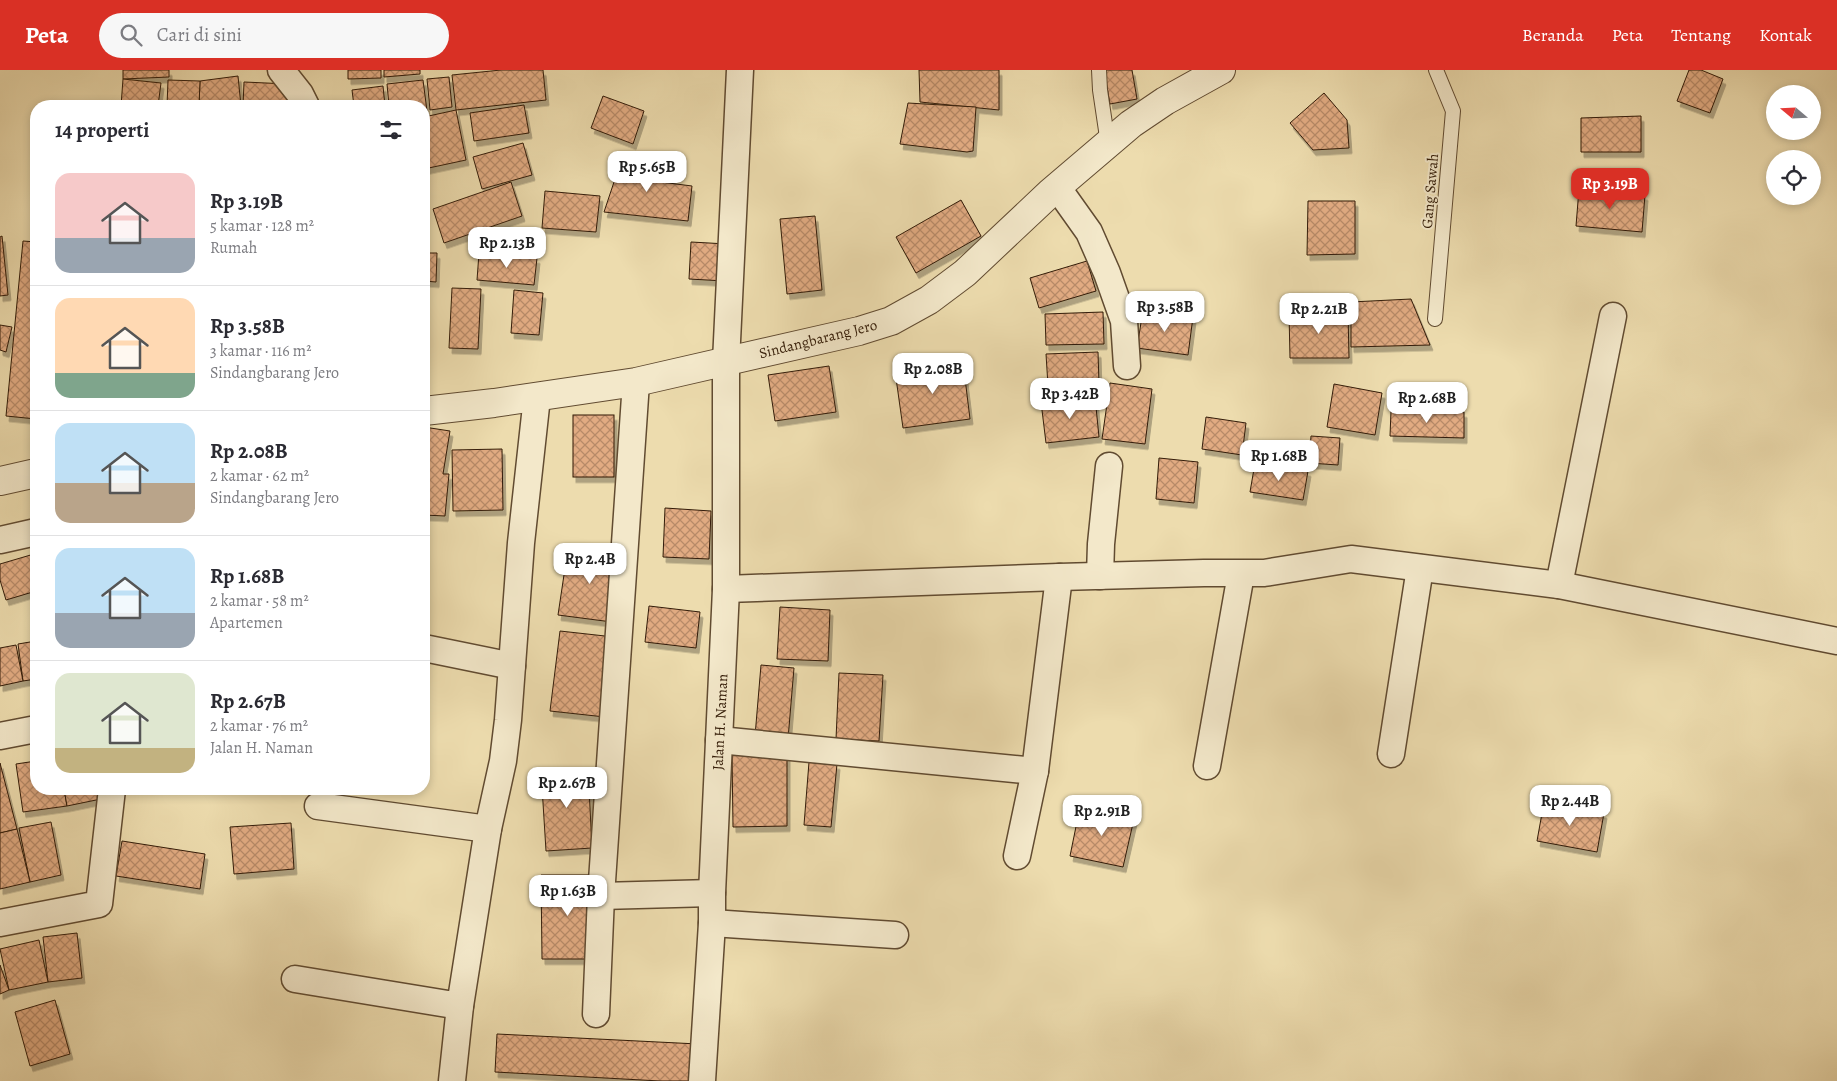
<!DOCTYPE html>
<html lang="id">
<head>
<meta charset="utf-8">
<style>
  :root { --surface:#fff; --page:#f7f7f7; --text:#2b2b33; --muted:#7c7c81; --line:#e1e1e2; --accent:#d93025 }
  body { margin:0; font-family:Alegreya,serif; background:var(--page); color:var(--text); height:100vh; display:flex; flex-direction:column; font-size:19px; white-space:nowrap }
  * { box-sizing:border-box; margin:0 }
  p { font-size:16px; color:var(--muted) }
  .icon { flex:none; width:28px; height:28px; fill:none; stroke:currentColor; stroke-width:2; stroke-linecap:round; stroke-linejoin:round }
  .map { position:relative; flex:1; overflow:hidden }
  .panel { position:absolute; left:30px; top:30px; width:400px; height:695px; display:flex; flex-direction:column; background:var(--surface); border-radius:20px; box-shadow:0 2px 8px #0003 }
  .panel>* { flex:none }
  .needle { width:32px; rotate:289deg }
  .tools { position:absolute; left:1766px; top:15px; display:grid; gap:10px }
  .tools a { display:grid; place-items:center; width:55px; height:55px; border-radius:50%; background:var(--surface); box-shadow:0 2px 8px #0003; font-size:25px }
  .price { position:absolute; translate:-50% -42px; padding:0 11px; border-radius:10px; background:#fff; color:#222; font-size:16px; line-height:32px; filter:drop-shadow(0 1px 2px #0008) }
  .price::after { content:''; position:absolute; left:50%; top:30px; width:15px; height:11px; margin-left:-8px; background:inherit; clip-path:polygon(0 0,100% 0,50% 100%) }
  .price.current { background:var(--accent); color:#fff }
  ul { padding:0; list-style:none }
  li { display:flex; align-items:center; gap:15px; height:125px; padding:0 25px }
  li+li { border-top:1px solid var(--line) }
  li span { display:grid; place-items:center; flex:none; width:140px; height:100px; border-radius:15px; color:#555 }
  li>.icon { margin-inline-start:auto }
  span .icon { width:60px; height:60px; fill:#fffc; stroke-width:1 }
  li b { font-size:21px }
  h2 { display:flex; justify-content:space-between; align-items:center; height:60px; padding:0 25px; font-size:21px }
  header { display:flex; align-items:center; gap:30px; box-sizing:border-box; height:70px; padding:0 25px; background:var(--accent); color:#fff }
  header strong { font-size:24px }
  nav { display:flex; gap:28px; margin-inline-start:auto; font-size:18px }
  .search { width:350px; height:45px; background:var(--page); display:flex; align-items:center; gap:12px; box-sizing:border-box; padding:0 18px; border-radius:28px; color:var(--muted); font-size:19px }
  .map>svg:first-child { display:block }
  .building { fill:url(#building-cross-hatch); stroke:#321b07; filter:url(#shadow) }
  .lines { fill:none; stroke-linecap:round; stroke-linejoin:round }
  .service-casing { stroke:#614b31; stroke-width:16 }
  .minor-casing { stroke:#614b31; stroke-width:29 }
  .tertiary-casing { stroke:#614b31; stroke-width:30 }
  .service { stroke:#f3e8ca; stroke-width:14 }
  .minor { stroke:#f3e8ca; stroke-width:26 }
  .tertiary { stroke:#f3e8ca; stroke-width:28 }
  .labels { text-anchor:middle; stroke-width:4; stroke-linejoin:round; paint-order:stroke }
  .street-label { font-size:15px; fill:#321b07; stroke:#f3e8ca }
</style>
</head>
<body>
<header>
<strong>Peta</strong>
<div class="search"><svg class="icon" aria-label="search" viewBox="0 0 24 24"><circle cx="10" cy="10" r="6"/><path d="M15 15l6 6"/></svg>Cari di sini</div>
<nav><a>Beranda</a><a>Peta</a><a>Tentang</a><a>Kontak</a></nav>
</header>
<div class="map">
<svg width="1837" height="1011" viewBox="0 0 1837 1011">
  <defs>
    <pattern id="building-cross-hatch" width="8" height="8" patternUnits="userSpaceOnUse" patternTransform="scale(1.25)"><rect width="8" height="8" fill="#e1ab82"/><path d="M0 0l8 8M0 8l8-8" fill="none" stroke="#b78a68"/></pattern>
    <filter id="shadow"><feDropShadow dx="3" dy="5.5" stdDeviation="0" flood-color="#0004"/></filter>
  </defs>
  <rect width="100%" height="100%" fill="#eddcae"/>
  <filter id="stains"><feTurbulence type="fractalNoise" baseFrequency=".004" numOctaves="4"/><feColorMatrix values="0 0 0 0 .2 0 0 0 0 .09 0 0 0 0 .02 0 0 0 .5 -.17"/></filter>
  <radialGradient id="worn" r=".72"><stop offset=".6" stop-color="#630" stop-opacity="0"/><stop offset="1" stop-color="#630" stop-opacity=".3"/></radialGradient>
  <g class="building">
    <path d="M123,0H169V7L123,9Z"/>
    <path d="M348,0H381V8L348,9Z"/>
    <path d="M384,0H420V4L384,7Z"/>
    <path d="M501,0H543L546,30L456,40L452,5Z"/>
    <path d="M919,0H999V40L920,32Z"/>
    <path d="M1104,0H1132L1137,29L1110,34Z"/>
    <path d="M1689,0H1701L1723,9L1710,43L1677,31Z"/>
    <path d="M238,6L241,36H199L200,11Z"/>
    <path d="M449,7L452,37L430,40L427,9Z"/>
    <path d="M123,9L161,13L158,36H121Z"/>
    <path d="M168,10L200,11L199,36H167Z"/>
    <path d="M423,10L427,41L424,42V36H389L387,14Z"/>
    <path d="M244,12L288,14L287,36H243Z"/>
    <path d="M383,16L385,36H354L352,20Z"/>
    <path d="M1324,23L1347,50L1349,78L1313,80L1290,53Z"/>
    <path d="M603,26L644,41L633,74L591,58Z"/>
    <path d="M908,33L976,37L973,81L967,82L900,74Z"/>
    <path d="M524,35L529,63L474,71L470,43Z"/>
    <path d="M456,40L466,90L424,99V47Z"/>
    <path d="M1641,46V82H1581V48Z"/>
    <path d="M523,73L532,105L482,119L473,87Z"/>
    <path d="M623,85L657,96L653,111L692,116L688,151L604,142Z"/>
    <path d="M511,112L522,146L444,173L433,139Z"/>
    <path d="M1579,119L1645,125L1642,162L1576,156Z"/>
    <path d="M545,121L600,126L596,162L542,158Z"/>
    <path d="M961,130L981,166L916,203L896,167Z"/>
    <path d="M1308,131H1355V184L1307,185Z"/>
    <path d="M815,146L822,220L787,224L780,149Z"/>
    <path d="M2,166L8,225L0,226V167Z"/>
    <path d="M23,171L36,172V349L6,346Z"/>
    <path d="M691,172L727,174L725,211L689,209Z"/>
    <path d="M424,183H437L436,212L424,211Z"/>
    <path d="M479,183L537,188L534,215L477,210Z"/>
    <path d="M1087,191L1096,221L1039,238L1030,208Z"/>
    <path d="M452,218L481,219L478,279L449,278Z"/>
    <path d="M514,220L543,223L539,265L511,263Z"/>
    <path d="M1411,229L1430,275L1351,277V232Z"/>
    <path d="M1143,240L1193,247L1188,285L1137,278Z"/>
    <path d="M1103,242L1104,274L1046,275L1045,244Z"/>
    <path d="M1348,242L1349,288H1290L1289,243Z"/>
    <path d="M0,255L12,257L6,282L0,280Z"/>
    <path d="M1098,282L1099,314L1048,316L1046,284Z"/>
    <path d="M963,292L970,349L903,358L895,301Z"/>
    <path d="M829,296L836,342L775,351L768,305Z"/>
    <path d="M1110,313L1152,319L1145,374L1102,369Z"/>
    <path d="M1334,314L1382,323L1375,365L1327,357Z"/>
    <path d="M1095,327L1099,367L1046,373L1041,332Z"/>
    <path d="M1391,341L1464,342V368L1390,366Z"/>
    <rect x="573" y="345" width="41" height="62"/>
    <path d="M1206,347L1246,353L1242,385L1202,379Z"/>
    <path d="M424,357L450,361L443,404H449L445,446L424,445Z"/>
    <path d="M1311,366L1340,368L1338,395L1309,393Z"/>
    <path d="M502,379L503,440L453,441L452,380Z"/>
    <path d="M1159,388L1198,392L1194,433L1156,429Z"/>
    <path d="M1255,393L1308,401L1303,430L1250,422Z"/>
    <path d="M665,438L711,441L709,489L663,487Z"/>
    <path d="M568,478L621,486L612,552L558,545Z"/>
    <path d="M34,484L36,491V521L6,530L0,510V494Z"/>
    <path d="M649,536L700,542L696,578L645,572Z"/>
    <path d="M780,537L830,540L828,591L777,589Z"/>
    <path d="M560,561L614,567L605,647L550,641Z"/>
    <path d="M36,571V609L23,611L18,574Z"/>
    <path d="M16,575L23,611L0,616V578Z"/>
    <path d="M761,595L794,598L788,669L755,666Z"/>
    <path d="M839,603L883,605L879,671L836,669Z"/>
    <path d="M787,682V756L733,757L732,683Z"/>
    <path d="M36,691V719H64L67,736L23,742L16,694Z"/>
    <path d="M809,692L837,694L831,757L804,755Z"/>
    <path d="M0,693L17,759L0,763Z"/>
    <path d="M588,698L592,778L546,781L541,701Z"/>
    <path d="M64,719H99L101,729L67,736Z"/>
    <path d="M1544,732L1604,743L1597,782L1537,771Z"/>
    <path d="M1080,737L1134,749L1123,797L1070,786Z"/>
    <path d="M51,752L61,805L30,812L19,758Z"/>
    <path d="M291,753L294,799L234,804L230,757Z"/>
    <path d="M17,759L30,812L0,819V763Z"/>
    <path d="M122,771L205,784L200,819L116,806Z"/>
    <path d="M541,805H594V889H542Z"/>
    <path d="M77,863L82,908L48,912L43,867Z"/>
    <path d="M39,870L48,912L9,920L0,879Z"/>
    <path d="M0,895L9,920L0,924Z"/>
    <path d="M55,930L70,984L30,996L15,942Z"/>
    <path d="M497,964L698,974L696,1011H660L495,1002Z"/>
  </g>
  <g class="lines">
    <g class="service-casing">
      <g id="service">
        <path d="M1099,0L1100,20L1108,74"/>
        <path d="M1435,249L1453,41L1436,0"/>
      </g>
    </g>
    <g class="minor-casing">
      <g id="minor">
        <path d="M281,0L300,24L306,36"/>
        <path d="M1057,117L1089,162L1107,203L1124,251L1127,296"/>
        <path d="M0,470L36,462"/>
        <path d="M1100,506L1101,474L1109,396"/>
        <path d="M1559,515L1613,246"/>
        <path d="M726,519L1059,507L1204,503H1264L1351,489L1559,515L1837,571"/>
        <path d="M424,578L512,596"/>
        <path d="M0,666L36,659"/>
        <path d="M719,670L1035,701"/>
        <path d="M1391,684L1420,498"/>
        <path d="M1207,696L1241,504"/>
        <path d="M318,736L488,759"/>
        <path d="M1017,786L1035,701L1059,507"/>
        <path d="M601,826L712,823"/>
        <path d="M0,853L99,834L112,719"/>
        <path d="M712,853L895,865"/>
        <path d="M295,909L460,936"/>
        <path d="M596,944L601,826L636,312"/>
        <path d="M452,1011L460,936L488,759L503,691L508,650L521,473L537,327"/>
        <path d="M702,1011L712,853V823L726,519V292L740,0"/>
      </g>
    </g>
    <g class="tertiary-casing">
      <g id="tertiary">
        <path d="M424,341L494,333L636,312L859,261L891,251L929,230L965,203L1050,123L1131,54L1165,31L1221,0"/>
        <path d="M0,411L36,403"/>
      </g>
    </g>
    <use href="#service" class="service"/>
    <use href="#minor" class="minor"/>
    <use href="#tertiary" class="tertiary"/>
  </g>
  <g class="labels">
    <g class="street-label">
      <text transform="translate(1430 121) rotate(-85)" y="5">Gang Sawah</text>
      <text transform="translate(818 269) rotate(-14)" y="5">Sindangbarang Jero</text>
      <text transform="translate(720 652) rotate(-87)" y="5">Jalan H. Naman</text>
    </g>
  </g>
  <rect width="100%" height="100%" filter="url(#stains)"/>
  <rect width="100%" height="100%" fill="url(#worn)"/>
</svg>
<div class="tools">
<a><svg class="needle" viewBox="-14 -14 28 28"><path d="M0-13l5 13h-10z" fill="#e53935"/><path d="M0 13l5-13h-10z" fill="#7c7c81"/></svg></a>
<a><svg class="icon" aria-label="locate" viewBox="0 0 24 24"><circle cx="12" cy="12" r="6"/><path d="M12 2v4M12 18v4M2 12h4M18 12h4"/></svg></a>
</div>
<b class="price" style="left:647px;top:123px">Rp 5.65B</b>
<b class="price current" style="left:1610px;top:140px">Rp 3.19B</b>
<b class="price" style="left:507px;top:199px">Rp 2.13B</b>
<b class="price" style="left:1165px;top:263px">Rp 3.58B</b>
<b class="price" style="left:1319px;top:265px">Rp 2.21B</b>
<b class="price" style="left:933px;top:325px">Rp 2.08B</b>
<b class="price" style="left:1070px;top:350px">Rp 3.42B</b>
<b class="price" style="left:1427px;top:354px">Rp 2.68B</b>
<b class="price" style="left:1279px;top:412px">Rp 1.68B</b>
<b class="price" style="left:590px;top:515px">Rp 2.4B</b>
<b class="price" style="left:567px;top:739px">Rp 2.67B</b>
<b class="price" style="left:1570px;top:757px">Rp 2.44B</b>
<b class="price" style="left:1102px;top:767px">Rp 2.91B</b>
<b class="price" style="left:568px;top:847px">Rp 1.63B</b>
<section class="panel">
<h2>14 properti<svg class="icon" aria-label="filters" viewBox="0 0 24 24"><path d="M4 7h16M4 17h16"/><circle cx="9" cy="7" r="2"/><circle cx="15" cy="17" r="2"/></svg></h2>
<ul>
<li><span style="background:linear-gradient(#f6c9c9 65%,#9aa5b1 0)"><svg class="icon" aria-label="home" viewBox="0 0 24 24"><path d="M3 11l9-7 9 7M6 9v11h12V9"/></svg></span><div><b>Rp 3.19B</b><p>5 kamar · 128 m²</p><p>Rumah</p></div></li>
<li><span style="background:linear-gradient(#ffd9b3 75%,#7fa58c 0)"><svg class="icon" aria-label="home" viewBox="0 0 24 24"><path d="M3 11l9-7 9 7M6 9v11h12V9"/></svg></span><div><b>Rp 3.58B</b><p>3 kamar · 116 m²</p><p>Sindangbarang Jero</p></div></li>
<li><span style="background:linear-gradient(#bfe0f5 60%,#b9a48a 0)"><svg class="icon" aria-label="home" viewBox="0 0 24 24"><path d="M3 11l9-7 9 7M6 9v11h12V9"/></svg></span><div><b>Rp 2.08B</b><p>2 kamar · 62 m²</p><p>Sindangbarang Jero</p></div></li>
<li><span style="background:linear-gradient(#bfe0f5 65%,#9aa5b1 0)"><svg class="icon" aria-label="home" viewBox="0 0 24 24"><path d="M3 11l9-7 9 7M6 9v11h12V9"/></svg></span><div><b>Rp 1.68B</b><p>2 kamar · 58 m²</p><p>Apartemen</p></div></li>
<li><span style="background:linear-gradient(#dfe7d0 75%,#c2b280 0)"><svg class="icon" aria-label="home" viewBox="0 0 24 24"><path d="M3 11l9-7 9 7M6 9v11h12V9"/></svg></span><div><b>Rp 2.67B</b><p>2 kamar · 76 m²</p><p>Jalan H. Naman</p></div></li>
</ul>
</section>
</div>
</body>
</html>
